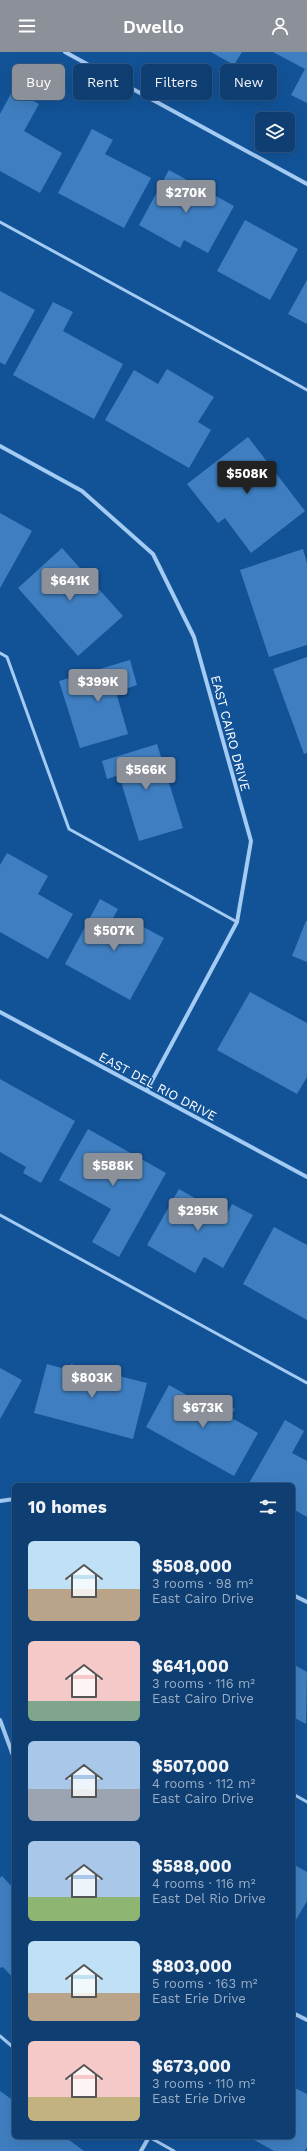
<!DOCTYPE html>
<html lang="en">
<head>
<meta charset="utf-8">
<style>
  :root { --surface:#0e3e72; --page:#174577; --text:#f1f3f6; --muted:#9baec4; --line:#2e5784; --accent:#8c9099 }
  body { margin:0; font-family:"Work Sans",sans-serif; background:var(--page); color:var(--text); height:100vh; display:flex; flex-direction:column; font-size:15px; white-space:nowrap }
  * { box-sizing:border-box; margin:0 }
  p { font-size:13px; color:var(--muted) }
  .icon { flex:none; width:22px; height:22px; fill:none; stroke:currentColor; stroke-width:2; stroke-linecap:round; stroke-linejoin:round }
  .map { position:relative; flex:1; overflow:hidden }
  .sheet { position:absolute; left:12px; top:1431px; width:283px; height:656px; display:flex; flex-direction:column; background:var(--surface); border-radius:6px; box-shadow:0 4px 16px #0002,0 0 0 1px var(--line) }
  .sheet>* { flex:none }
  .hud { position:absolute; left:12px; top:12px; width:283px; height:36px; display:flex; gap:8px }
  .buttons { position:absolute; left:255px; top:60px; display:grid; gap:8px }
  .buttons a { display:grid; place-items:center; width:40px; height:40px; border-radius:6px; background:var(--surface); box-shadow:0 4px 16px #0002,0 0 0 1px var(--line); font-size:20px }
  .price { position:absolute; translate:-50% -34px; padding:0 9px; border-radius:4px; background:var(--accent); color:#fff; font-size:13px; line-height:26px; filter:drop-shadow(0 1px 2px #0008) }
  .price::after { content:''; position:absolute; left:50%; top:24px; width:12px; height:9px; margin-left:-6px; background:inherit; clip-path:polygon(0 0,100% 0,50% 100%) }
  .price.current { background:#222; color:#fff }
  ul { padding:0; list-style:none }
  li { display:flex; align-items:center; gap:12px; height:100px; padding:0 16px }
  li span { display:grid; place-items:center; flex:none; width:112px; height:80px; border-radius:6px; color:#555 }
  li>.icon { margin-inline-start:auto }
  span .icon { width:48px; height:48px; fill:#fffc; stroke-width:1 }
  li b { font-size:17px }
  h2 { display:flex; justify-content:space-between; align-items:center; height:48px; padding:0 16px; font-size:17px }
  .pill { padding:0 14px; border-radius:6px; background:var(--surface); box-shadow:0 4px 16px #0002,0 0 0 1px var(--line); font-size:14px; line-height:36px }
  .pill.current { background:var(--accent); color:#fff }
  header { display:flex; justify-content:space-between; align-items:center; height:52px; padding:0 16px; background:var(--accent); color:#fff; font-size:18px; font-weight:600 }
  .map>svg:first-child { display:block }
  .building { fill:#3f7fc1 }
  .lines { fill:none; stroke-linecap:round; stroke-linejoin:round }
  .service { stroke:#a4cbf3; stroke-width:3 }
  .minor { stroke:#a4cbf3; stroke-width:4 }
  .labels { text-anchor:middle; stroke-width:3; stroke-linejoin:round; paint-order:stroke }
  .street-label { font-size:13px; fill:#fff; stroke:#125398 }
</style>
</head>
<body>
<header><svg class="icon" aria-label="menu" viewBox="0 0 24 24"><path d="M4 6h16M4 12h16M4 18h16"/></svg>Dwello<svg class="icon" aria-label="person" viewBox="0 0 24 24"><circle cx="12" cy="8" r="4"/><path d="M4 21q1-7 8-7t8 7"/></svg></header>
<div class="map">
<svg width="307" height="2099" viewBox="0 0 307 2099">
  <rect width="100%" height="100%" fill="#125398"/>
  <g class="building">
    <path d="M211,0H242L234,13Z"/>
    <path d="M273,0H307V51L291,43L305,17Z"/>
    <path d="M13,38L39,52L24,79L62,101L40,141L0,119V62Z"/>
    <path d="M92,77L113,88L105,102L151,126L124,176L58,141Z"/>
    <path d="M169,118L234,154L208,201L184,188L180,196L139,173Z"/>
    <path d="M245,168L298,197L270,248L217,219Z"/>
    <path d="M307,228V272L288,262Z"/>
    <path d="M0,239L35,258L5,313L0,310Z"/>
    <path d="M53,250L73,260L63,279L123,312L94,367L13,323Z"/>
    <path d="M167,317L214,345L198,370L211,378L189,416L105,368L134,318L158,332Z"/>
    <path d="M248,385L305,459L251,501L225,466L218,471L187,432Z"/>
    <path d="M0,461L32,479L0,536Z"/>
    <path d="M62,496L123,564L78,604L18,536Z"/>
    <path d="M303,497L307,511V593L269,605L240,518Z"/>
    <path d="M307,605V701L304,702L273,617Z"/>
    <path d="M130,608L137,633L116,640L128,682L80,696L59,629Z"/>
    <path d="M157,692L183,776L139,789L119,723L107,727L102,709Z"/>
    <path d="M7,801L48,824L38,842L73,862L48,907L0,880V813Z"/>
    <path d="M100,847L118,857L108,875L126,885L134,870L164,886L130,948L65,912Z"/>
    <path d="M306,869H307V910L292,904Z"/>
    <path d="M250,940L307,971V1025L297,1042L217,998Z"/>
    <path d="M0,1027L75,1069L41,1131L23,1121L26,1115L0,1100Z"/>
    <path d="M88,1077L166,1121L119,1205L92,1190L111,1157L59,1128Z"/>
    <path d="M179,1137L226,1164L232,1152L253,1163L223,1216L204,1205L195,1221L147,1193Z"/>
    <path d="M274,1175L307,1193V1268L243,1232Z"/>
    <path d="M47,1312L69,1318L71,1312L147,1331L133,1387L34,1361Z"/>
    <path d="M0,1316L22,1328L0,1367Z"/>
    <path d="M169,1333L208,1355L213,1344L235,1357L230,1365L258,1381L234,1424L146,1375Z"/>
    <path d="M285,1368L304,1379L292,1401L307,1409V1465L293,1457V1433L249,1431Z"/>
    <path d="M293,1612L307,1620L306,1672L293,1665Z"/>
    <path d="M293,1812L307,1820V1849L293,1873Z"/>
    <path d="M2,1824L14,1837V1927L3,1915L0,1916V1826Z"/>
    <path d="M293,2035L307,2042V2095L305,2099H274L249,2085H293Z"/>
    <path d="M0,2039L14,2049V2085H65L84,2099H0Z"/>
  </g>
  <g class="lines">
    <g class="service">
      <path d="M0,170L307,338"/>
      <path d="M0,601L7,605L69,777L237,870"/>
      <path d="M0,1163L307,1331"/>
      <path d="M293,1742L307,1750"/>
      <path d="M0,1984L14,1996"/>
      <path d="M149,2085L174,2099"/>
    </g>
    <g class="minor">
      <path d="M65,0L307,132"/>
      <path d="M0,394L82,439L153,502L194,585L251,789L237,870L147,1038"/>
      <path d="M0,960L307,1125"/>
      <path d="M0,1449L14,1447"/>
      <path d="M293,1543L307,1550"/>
      <path d="M0,1668L14,1706"/>
      <path d="M293,1961L307,1968"/>
      <path d="M141,2099L149,2085"/>
    </g>
  </g>
  <g class="labels">
    <g class="street-label">
      <text transform="translate(231 681) rotate(75)" y="5">EAST CAIRO DRIVE</text>
      <text transform="translate(158 1034) rotate(28)" y="5">EAST DEL RIO DRIVE</text>
    </g>
  </g>
</svg>
<div class="buttons">
<a><svg class="icon" aria-label="layers" viewBox="0 0 24 24"><path d="M12 4l9 5-9 5-9-5zM3 14l9 5 9-5"/></svg></a>
</div>
<b class="price" style="left:186px;top:162px">$270K</b>
<b class="price current" style="left:247px;top:443px">$508K</b>
<b class="price" style="left:70px;top:550px">$641K</b>
<b class="price" style="left:98px;top:651px">$399K</b>
<b class="price" style="left:146px;top:739px">$566K</b>
<b class="price" style="left:114px;top:900px">$507K</b>
<b class="price" style="left:113px;top:1135px">$588K</b>
<b class="price" style="left:198px;top:1180px">$295K</b>
<b class="price" style="left:92px;top:1347px">$803K</b>
<b class="price" style="left:203px;top:1377px">$673K</b>
<div class="hud">
<a class="pill current">Buy</a>
<a class="pill">Rent</a>
<a class="pill">Filters</a>
<a class="pill">New</a>
</div>
<section class="sheet">
<h2>10 homes<svg class="icon" aria-label="filters" viewBox="0 0 24 24"><path d="M4 7h16M4 17h16"/><circle cx="9" cy="7" r="2"/><circle cx="15" cy="17" r="2"/></svg></h2>
<ul>
<li><span style="background:linear-gradient(#bfe0f5 60%,#b9a48a 0)"><svg class="icon" aria-label="home" viewBox="0 0 24 24"><path d="M3 11l9-7 9 7M6 9v11h12V9"/></svg></span><div><b>$508,000</b><p>3 rooms · 98 m²</p><p>East Cairo Drive</p></div></li>
<li><span style="background:linear-gradient(#f6c9c9 75%,#7fa58c 0)"><svg class="icon" aria-label="home" viewBox="0 0 24 24"><path d="M3 11l9-7 9 7M6 9v11h12V9"/></svg></span><div><b>$641,000</b><p>3 rooms · 116 m²</p><p>East Cairo Drive</p></div></li>
<li><span style="background:linear-gradient(#a9c7e8 60%,#9aa5b1 0)"><svg class="icon" aria-label="home" viewBox="0 0 24 24"><path d="M3 11l9-7 9 7M6 9v11h12V9"/></svg></span><div><b>$507,000</b><p>4 rooms · 112 m²</p><p>East Cairo Drive</p></div></li>
<li><span style="background:linear-gradient(#a9c7e8 70%,#8fb573 0)"><svg class="icon" aria-label="home" viewBox="0 0 24 24"><path d="M3 11l9-7 9 7M6 9v11h12V9"/></svg></span><div><b>$588,000</b><p>4 rooms · 116 m²</p><p>East Del Rio Drive</p></div></li>
<li><span style="background:linear-gradient(#bfe0f5 65%,#b9a48a 0)"><svg class="icon" aria-label="home" viewBox="0 0 24 24"><path d="M3 11l9-7 9 7M6 9v11h12V9"/></svg></span><div><b>$803,000</b><p>5 rooms · 163 m²</p><p>East Erie Drive</p></div></li>
<li><span style="background:linear-gradient(#f6c9c9 70%,#c2b280 0)"><svg class="icon" aria-label="home" viewBox="0 0 24 24"><path d="M3 11l9-7 9 7M6 9v11h12V9"/></svg></span><div><b>$673,000</b><p>3 rooms · 110 m²</p><p>East Erie Drive</p></div></li>
</ul>
</section>
</div>
</body>
</html>
